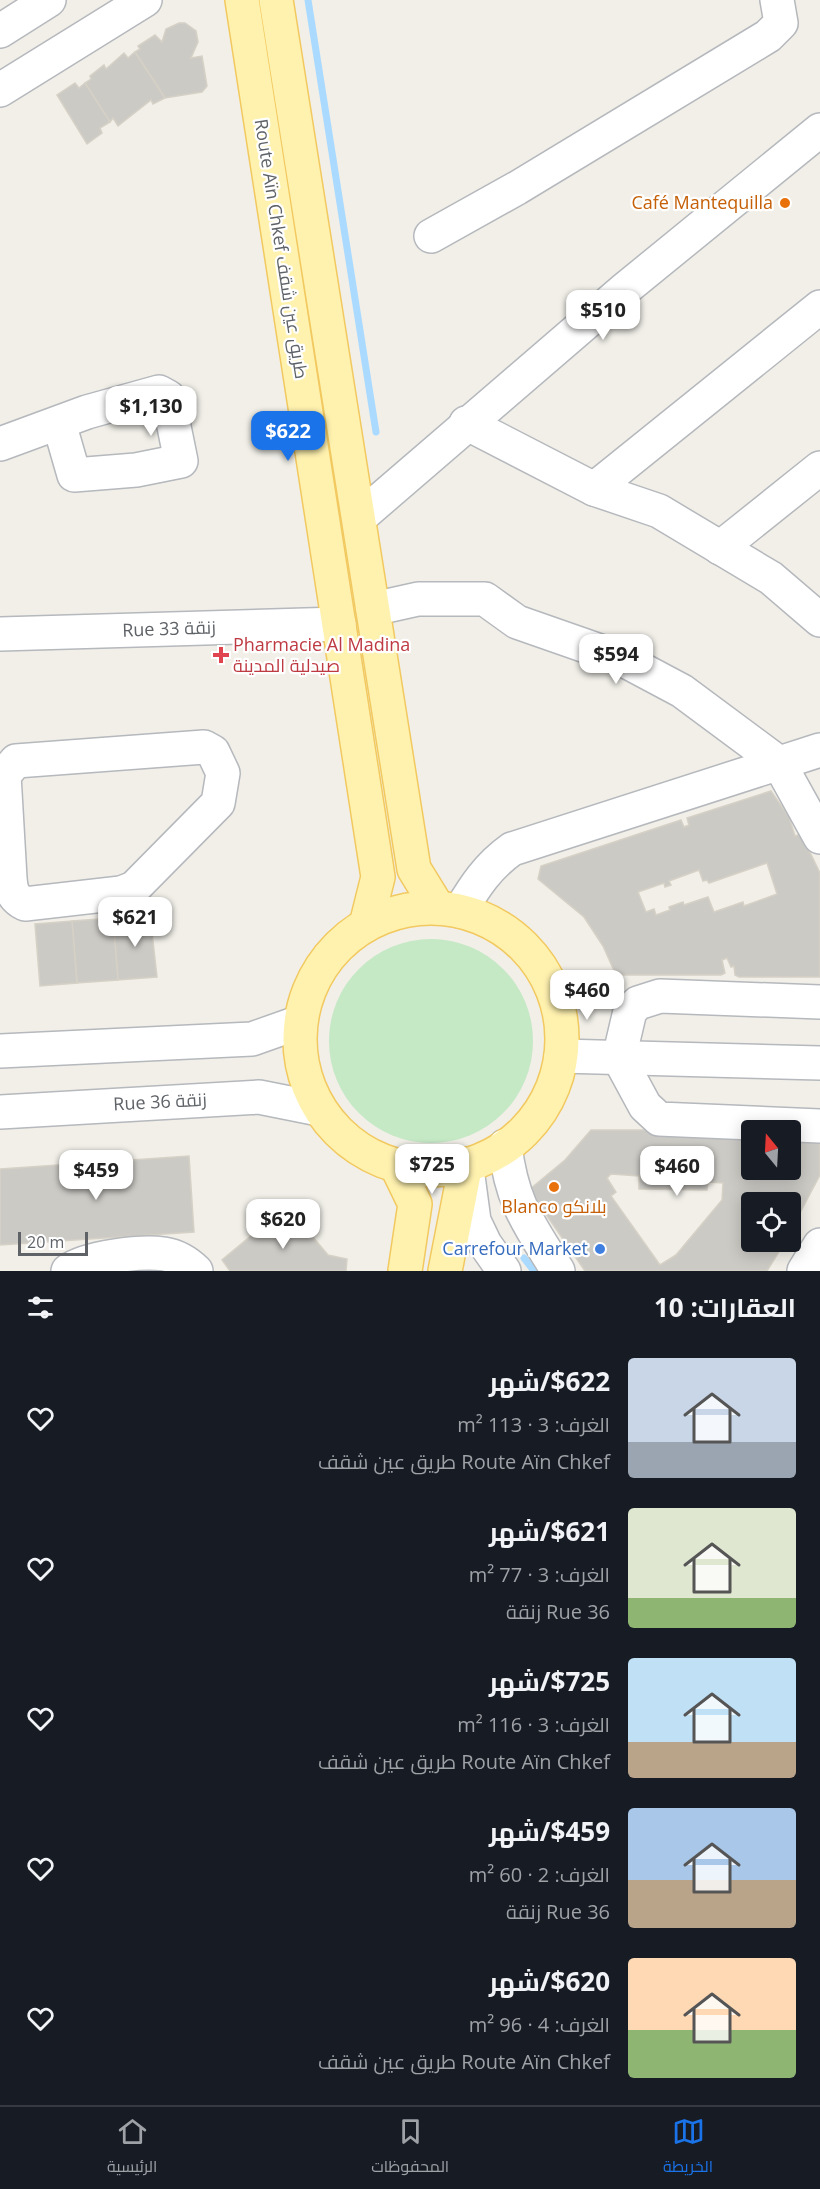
<!DOCTYPE html>
<html lang="ar">
<head>
<meta charset="utf-8">
<style>
  :root { --surface:#171b24; --page:#242831; --text:#f1f3f6; --muted:#9ea1a6; --line:#363941; --accent:#1a73e8 }
  body { margin:0; font-family:"Open Sans",Cairo,sans-serif; background:var(--page); color:var(--text); direction:rtl; height:100vh; display:flex; flex-direction:column; font-size:22px; white-space:nowrap }
  * { box-sizing:border-box; margin:0 }
  p { font-size:20px; color:var(--muted) }
  .icon { flex:none; width:33px; height:33px; fill:none; stroke:currentColor; stroke-width:2; stroke-linecap:round; stroke-linejoin:round }
  .map { position:relative; height:1271px; overflow:hidden; direction:ltr }
  .panel { display:flex; flex-direction:column; background:var(--surface); flex:1 }
  .panel>* { flex:none }
  .needle { width:39px; rotate:342deg }
  .buttons { position:absolute; left:741px; top:1120px; display:grid; gap:12px }
  .buttons a { display:grid; place-items:center; width:60px; height:60px; border-radius:6px; background:var(--surface); box-shadow:0 3px 15px #0003; font-size:30px }
  .scale { position:absolute; left:18px; bottom:15px; width:70px; box-sizing:border-box; padding-left:6px; border:3px solid #5f6368; border-top:0; font-size:16px; line-height:21px; white-space:nowrap; color:#5f6368; -webkit-text-stroke:4px #fff; paint-order:stroke }
  .price { position:absolute; translate:-50% -51px; padding:0 14px; border-radius:12px; background:#fff; color:#222; font-size:20px; line-height:39px; filter:drop-shadow(0 2px 3px #0008) }
  .price::after { content:''; position:absolute; left:50%; top:36px; width:18px; height:14px; margin-left:-9px; background:inherit; clip-path:polygon(0 0,100% 0,50% 100%) }
  .price.current { background:var(--accent); color:#fff }
  ul { padding:0; list-style:none }
  li { display:flex; align-items:center; gap:18px; height:150px; padding:0 24px }
  li span { display:grid; place-items:center; flex:none; width:168px; height:120px; border-radius:6px; color:#555 }
  li>.icon { margin-inline-start:auto }
  span .icon { width:72px; height:72px; fill:#fffc; stroke-width:1 }
  li b { font-size:26px }
  h2 { display:flex; justify-content:space-between; align-items:center; height:72px; padding:0 24px; font-size:26px }
  .dock { display:flex; justify-content:space-around; align-items:center; height:84px; border-top:2px solid var(--line); background:var(--surface); font-size:16px; color:var(--muted) }
  .dock a { display:grid; justify-items:center; gap:3px }
  .dock .current { color:var(--accent) }
  .map>svg:first-child { display:block }
  .green { fill:#c5e8c5 }
  .lines { fill:none; stroke-linecap:round; stroke-linejoin:round }
  .stream { stroke:#aadaff; stroke-width:7 }
  .building { fill:#cccac5; stroke:#d6d1c6; stroke-width:1.5; fill-rule:evenodd }
  .minor-casing { stroke:#b5b8bc; stroke-width:36 }
  .major-casing { stroke:#f2c960; stroke-width:36 }
  .minor { stroke:#fff; stroke-width:33 }
  .major { stroke:#fff2af; stroke-width:33 }
  .food-dot { fill:#e8710a; stroke:#fff; stroke-width:2 }
  .health-dot { fill:#e0444e; stroke:#fff; stroke-width:2 }
  .shop-dot { fill:#3f7fe0; stroke:#fff; stroke-width:2 }
  .labels { text-anchor:middle; stroke-width:4.5; stroke-linejoin:round; paint-order:stroke }
  .food-label { font-size:18px; fill:#c56008; stroke:#fff; text-anchor:end }
  .street-label { font-size:18px; fill:#5f6368; stroke:#fff }
  .health-label { font-size:18px; fill:#be3a42; stroke:#fff; text-anchor:start }
  .shop-label { font-size:18px; fill:#366cbe; stroke:#fff; text-anchor:end }
</style>
</head>
<body>
<div class="map">
<svg width="820" height="1271" viewBox="0 0 820 1271">
  <rect width="100%" height="100%" fill="#f1efe8"/>
  <circle class="green" cx="431" cy="1041" r="102"/>
  <g class="lines">
    <g class="stream">
      <path d="M308,0L376,432"/>
      <path d="M524,1258L534,1271"/>
    </g>
  </g>
  <g class="building">
    <path d="M179,23H185L196,31L198,42L191,58L202,56L207,86L202,92L165,98L135,52L140,49L138,46L155,35L162,42L166,29Z"/>
    <path d="M135,52L165,98L153,104L151,100L118,126L113,118L110,122L85,83L91,79L90,76L104,65L106,69L124,53L128,58Z"/>
    <path d="M75,83L79,88L85,83L110,122L100,128L102,133L87,144L57,95Z"/>
    <path d="M771,791L789,817L795,836L801,834L820,873V977H739L735,975L734,966L731,967L727,958L722,960L725,973L721,975H616L603,946L584,917L538,879L541,866L681,820L684,827L689,825L687,818ZM767,863L777,894L744,906L743,902L714,912L708,897L684,905L683,902L669,907L670,910L656,915L654,909L646,912L638,892L664,883L665,887L671,885L669,881L699,870L703,881L707,880L709,883Z"/>
    <path d="M150,914L157,977L118,980L113,918Z"/>
    <path d="M113,918L118,980L77,983L72,921Z"/>
    <path d="M72,921L77,983L40,986L35,924Z"/>
    <path d="M591,1130H820V1175L790,1232V1203H752V1242H785L767,1271H585L529,1190L565,1160ZM752,1131H790V1170H752ZM611,1174L639,1176V1189L707,1190L708,1182L723,1183L722,1200L676,1255L660,1265L611,1196L616,1192L607,1178Z"/>
    <path d="M189,1156L194,1232L0,1245V1169Z"/>
    <path d="M281,1211L291,1223L297,1218L328,1255L347,1259L346,1271H230L222,1260Z"/>
  </g>
  <g class="lines">
    <g class="minor-casing">
      <g id="minor">
        <path d="M0,31L49,0"/>
        <path d="M0,90L145,0"/>
        <path d="M431,236L517,188L768,36L781,23L777,0"/>
        <path d="M466,423L594,489L659,511L771,578L820,620"/>
        <path d="M0,444L87,412L159,392L168,397L181,461L136,470L74,475L59,423"/>
        <path d="M594,489L820,307"/>
        <path d="M359,518L625,289L820,130"/>
        <path d="M720,548L820,468"/>
        <path d="M373,609L418,599H485L517,622L620,658L682,691L779,763L820,837"/>
        <path d="M0,634L339,624"/>
        <path d="M204,747L213,752L223,773L218,803L134,888L121,893L25,904C13,898 11,891 10,878L4,775L16,761Z"/>
        <path d="M460,911C475,886 488,866 512,849L820,750"/>
        <path d="M820,1002L660,996L638,1003L630,1011L619,1058L645,1106L659,1119L820,1126"/>
        <path d="M0,1051L252,1039L300,1022"/>
        <path d="M561,1056L820,1063"/>
        <path d="M0,1112L259,1097L319,1109"/>
        <path d="M505,1146C512,1204 529,1224 558,1271"/>
        <path d="M467,1169L474,1221L485,1244L504,1271"/>
        <path d="M68,1271C87,1257 141,1251 164,1254C176,1256 188,1263 196,1271"/>
        <path d="M804,1271L820,1245"/>
      </g>
    </g>
    <g class="major-casing">
      <g id="major">
        <path d="M242,0L378,877L366,925"/>
        <path d="M276,0L414,869L438,908"/>
        <circle cx="431" cy="1039" r="131"/>
        <path d="M396,1165L415,1204L405,1271"/>
        <path d="M445,1271L466,1164"/>
      </g>
    </g>
    <use href="#minor" class="minor"/>
    <use href="#major" class="major"/>
  </g>
  <g class="food-dot">
    <circle cx="785" cy="203" r="6"/>
    <circle cx="554" cy="1187" r="6"/>
  </g>
  <path class="health-dot" d="M218 646h6v6h6v6h-6v6h-6v-6h-6v-6h6z"/>
  <circle class="shop-dot" cx="600" cy="1249" r="6"/>
  <g class="labels">
    <g class="food-label">
      <text x="773" y="209">Café Mantequilla</text>
      <text x="554" y="1213" text-anchor="middle">Blanco بلانكو</text>
    </g>
    <g class="street-label">
      <text transform="translate(281 249) rotate(81)" y="6">Route Aïn Chkef طريق عين شقف</text>
      <text transform="translate(169 629) rotate(-2)" y="6">Rue 33 زنقة</text>
      <text transform="translate(160 1102) rotate(-3)" y="6">Rue 36 زنقة</text>
    </g>
    <g class="health-label">
      <text x="233" y="651">Pharmacie Al Madina<tspan x="233" dy="21">صيدلية المدينة</tspan></text>
    </g>
    <g class="shop-label">
      <text x="588" y="1255">Carrefour Market</text>
    </g>
  </g>
</svg>
<div class="buttons">
<a><svg class="needle" viewBox="-14 -14 28 28"><path d="M0-13l5 13h-10z" fill="#e53935"/><path d="M0 13l5-13h-10z" fill="#9ea1a6"/></svg></a>
<a><svg class="icon" aria-label="locate" viewBox="0 0 24 24"><circle cx="12" cy="12" r="6"/><path d="M12 2v4M12 18v4M2 12h4M18 12h4"/></svg></a>
</div>
<div class="scale">20 m</div>
<b class="price" style="left:603px;top:341px">$510</b>
<b class="price" style="left:151px;top:437px">$1,130</b>
<b class="price current" style="left:288px;top:462px">$622</b>
<b class="price" style="left:616px;top:685px">$594</b>
<b class="price" style="left:135px;top:948px">$621</b>
<b class="price" style="left:587px;top:1021px">$460</b>
<b class="price" style="left:432px;top:1195px">$725</b>
<b class="price" style="left:677px;top:1197px">$460</b>
<b class="price" style="left:96px;top:1201px">$459</b>
<b class="price" style="left:283px;top:1250px">$620</b>
</div>
<section class="panel">
<h2>العقارات: 10<svg class="icon" aria-label="filters" viewBox="0 0 24 24"><path d="M4 7h16M4 17h16"/><circle cx="9" cy="7" r="2"/><circle cx="15" cy="17" r="2"/></svg></h2>
<ul>
<li><span style="background:linear-gradient(#c9d6e8 70%,#9aa5b1 0)"><svg class="icon" aria-label="home" viewBox="0 0 24 24"><path d="M3 11l9-7 9 7M6 9v11h12V9"/></svg></span><div><b>$622/شهر</b><p>الغرف: 3 · 113 m²</p><p>Route Aïn Chkef طريق عين شقف</p></div><svg class="icon" aria-label="heart" viewBox="0 0 24 24"><path d="M12 20l-8-8c-3-5 5-10 8-4 3-6 11-1 8 4z"/></svg></li>
<li><span style="background:linear-gradient(#dfe7d0 75%,#8fb573 0)"><svg class="icon" aria-label="home" viewBox="0 0 24 24"><path d="M3 11l9-7 9 7M6 9v11h12V9"/></svg></span><div><b>$621/شهر</b><p>الغرف: 3 · 77 m²</p><p>Rue 36 زنقة</p></div><svg class="icon" aria-label="heart" viewBox="0 0 24 24"><path d="M12 20l-8-8c-3-5 5-10 8-4 3-6 11-1 8 4z"/></svg></li>
<li><span style="background:linear-gradient(#bfe0f5 70%,#b9a48a 0)"><svg class="icon" aria-label="home" viewBox="0 0 24 24"><path d="M3 11l9-7 9 7M6 9v11h12V9"/></svg></span><div><b>$725/شهر</b><p>الغرف: 3 · 116 m²</p><p>Route Aïn Chkef طريق عين شقف</p></div><svg class="icon" aria-label="heart" viewBox="0 0 24 24"><path d="M12 20l-8-8c-3-5 5-10 8-4 3-6 11-1 8 4z"/></svg></li>
<li><span style="background:linear-gradient(#a9c7e8 60%,#b9a48a 0)"><svg class="icon" aria-label="home" viewBox="0 0 24 24"><path d="M3 11l9-7 9 7M6 9v11h12V9"/></svg></span><div><b>$459/شهر</b><p>الغرف: 2 · 60 m²</p><p>Rue 36 زنقة</p></div><svg class="icon" aria-label="heart" viewBox="0 0 24 24"><path d="M12 20l-8-8c-3-5 5-10 8-4 3-6 11-1 8 4z"/></svg></li>
<li><span style="background:linear-gradient(#ffd9b3 60%,#8fb573 0)"><svg class="icon" aria-label="home" viewBox="0 0 24 24"><path d="M3 11l9-7 9 7M6 9v11h12V9"/></svg></span><div><b>$620/شهر</b><p>الغرف: 4 · 96 m²</p><p>Route Aïn Chkef طريق عين شقف</p></div><svg class="icon" aria-label="heart" viewBox="0 0 24 24"><path d="M12 20l-8-8c-3-5 5-10 8-4 3-6 11-1 8 4z"/></svg></li>
</ul>
</section>
<nav class="dock">
<a class="current"><svg class="icon" aria-label="map" viewBox="0 0 24 24"><path d="M3 6l6-2 6 2 6-2v14l-6 2-6-2-6 2zM9 4v14M15 6v14"/></svg>الخريطة</a>
<a><svg class="icon" aria-label="saved" viewBox="0 0 24 24"><path d="M7 4h10v16l-5-4-5 4z"/></svg>المحفوظات</a>
<a><svg class="icon" aria-label="home" viewBox="0 0 24 24"><path d="M3 11l9-7 9 7M6 9v11h12V9"/></svg>الرئيسية</a>
</nav>
</body>
</html>
